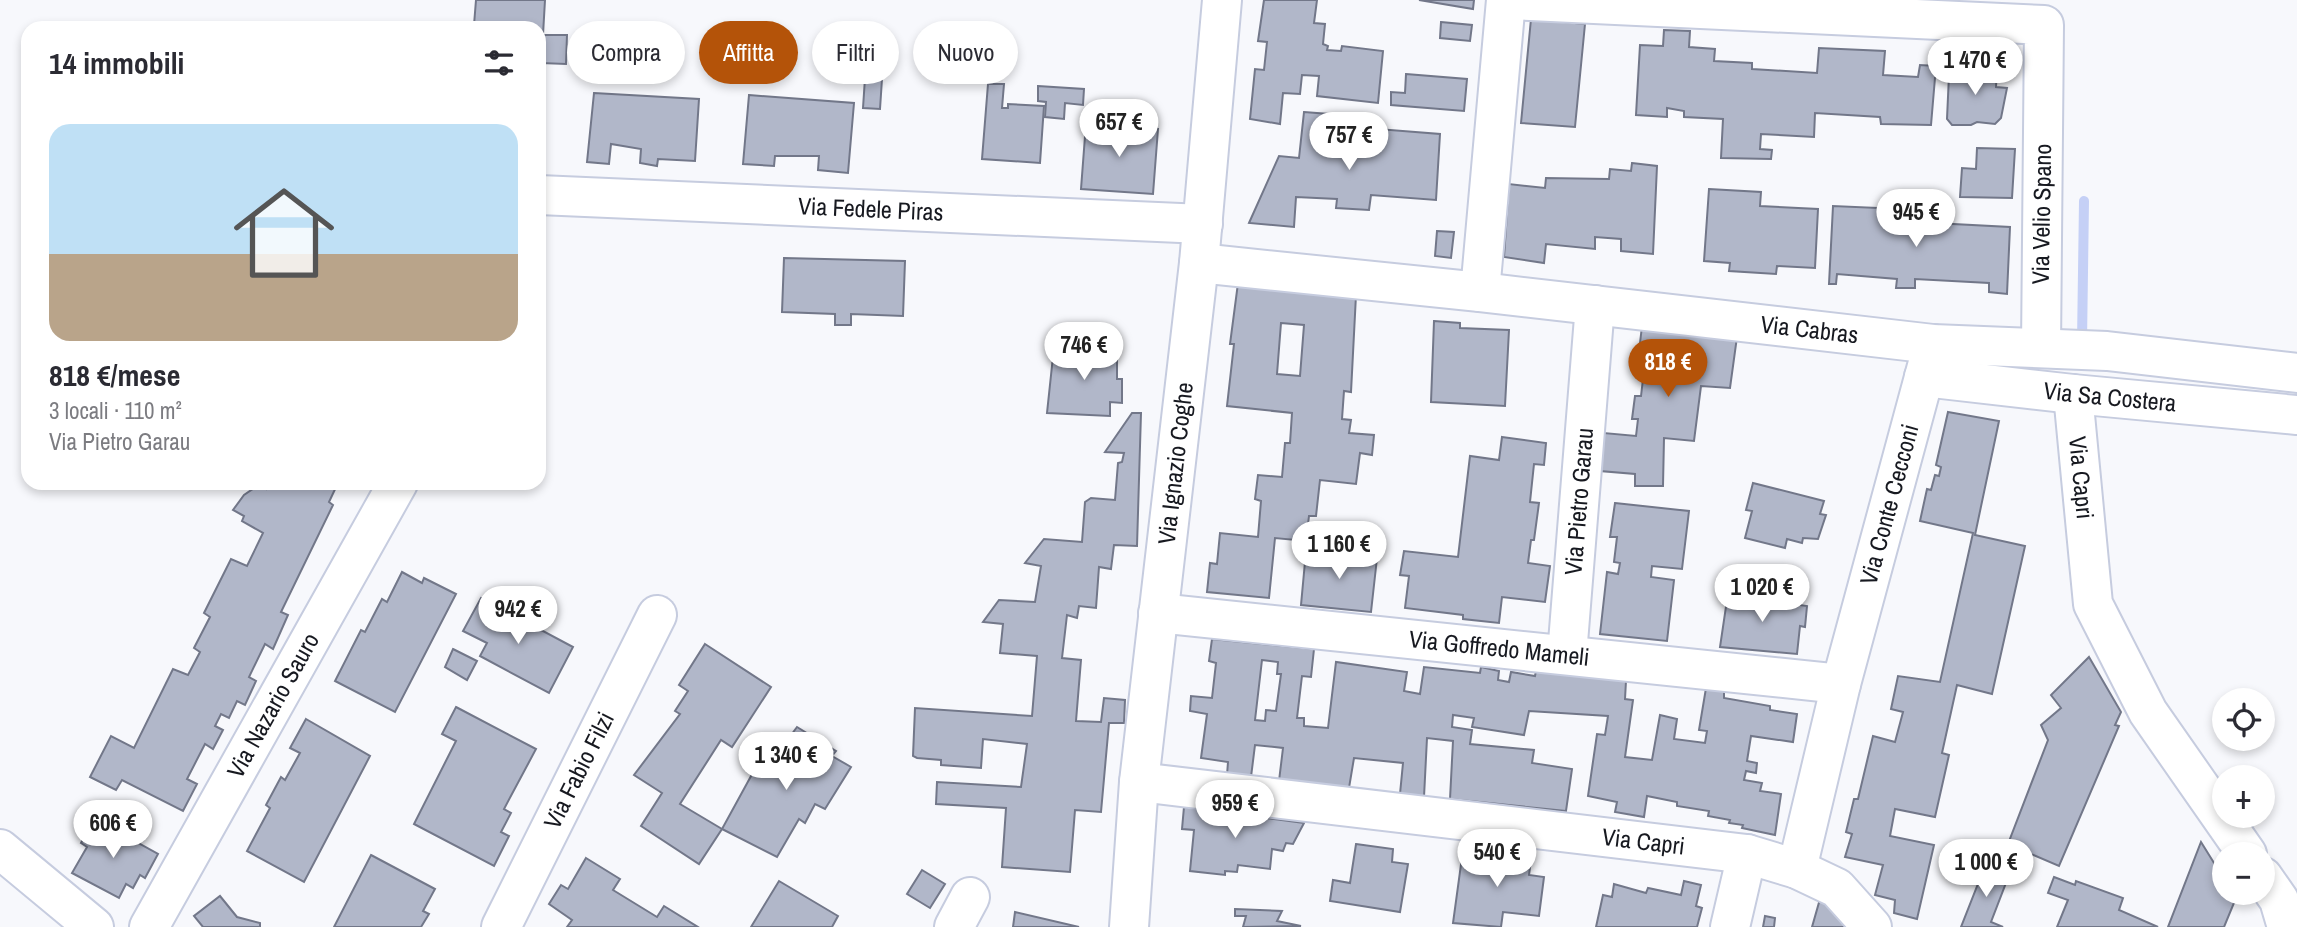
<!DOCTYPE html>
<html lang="it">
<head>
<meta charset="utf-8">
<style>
  :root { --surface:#fff; --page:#f2f2f3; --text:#2b2b33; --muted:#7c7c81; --line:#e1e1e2; --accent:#b45309 }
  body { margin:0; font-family:"Archivo Narrow",sans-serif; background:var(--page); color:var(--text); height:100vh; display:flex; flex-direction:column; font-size:26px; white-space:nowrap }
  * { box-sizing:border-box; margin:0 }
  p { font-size:23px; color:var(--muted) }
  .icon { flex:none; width:38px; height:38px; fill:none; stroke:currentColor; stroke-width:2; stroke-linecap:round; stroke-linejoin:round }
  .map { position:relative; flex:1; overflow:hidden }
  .side { position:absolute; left:21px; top:21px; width:525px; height:469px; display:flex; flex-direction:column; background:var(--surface); border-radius:21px; box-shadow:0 4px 10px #0003 }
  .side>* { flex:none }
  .top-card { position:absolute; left:567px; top:21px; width:665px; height:63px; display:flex; gap:14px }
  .tools { position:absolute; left:2212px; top:688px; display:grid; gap:14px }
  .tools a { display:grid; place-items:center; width:63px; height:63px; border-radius:50%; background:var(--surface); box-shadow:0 4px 10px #0003; font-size:35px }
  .price { position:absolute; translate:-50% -60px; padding:0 16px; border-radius:24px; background:#fff; color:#222; font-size:23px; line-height:46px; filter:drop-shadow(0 2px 4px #0008) }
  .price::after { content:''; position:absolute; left:50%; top:42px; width:21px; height:16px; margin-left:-10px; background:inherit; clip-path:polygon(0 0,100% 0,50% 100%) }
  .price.selected { background:var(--accent); color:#fff }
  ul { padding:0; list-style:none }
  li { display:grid; align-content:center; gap:14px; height:371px; padding:0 28px }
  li+li { border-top:2px solid var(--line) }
  li span { display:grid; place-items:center; height:217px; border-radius:21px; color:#555 }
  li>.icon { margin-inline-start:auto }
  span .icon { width:126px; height:126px; fill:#fffc; stroke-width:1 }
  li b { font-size:30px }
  h2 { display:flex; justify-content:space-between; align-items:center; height:84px; padding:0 28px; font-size:30px }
  .tag { padding:0 24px; border-radius:32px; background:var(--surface); box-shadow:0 4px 10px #0003; font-size:24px; line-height:63px }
  .tag.selected { background:var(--accent); color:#fff }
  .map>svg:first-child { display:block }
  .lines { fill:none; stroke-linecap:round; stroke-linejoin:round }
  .stream { stroke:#c5d0f6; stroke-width:10 }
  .building { fill:#b1b7c9; stroke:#727789; stroke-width:2; fill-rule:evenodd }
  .minor-casing { stroke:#c6ccdf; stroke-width:42 }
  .minor { stroke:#fff; stroke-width:38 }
  .labels { text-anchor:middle; stroke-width:5; stroke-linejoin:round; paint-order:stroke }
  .street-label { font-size:24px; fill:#171920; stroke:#fff }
</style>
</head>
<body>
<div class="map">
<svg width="2297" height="927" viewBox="0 0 2297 927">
  <rect width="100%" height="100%" fill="#f7f8fc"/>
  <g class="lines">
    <path class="stream" d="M2082,342L2084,201"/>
  </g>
  <g class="building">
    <path d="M476,0H545L543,35H567L566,64L541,63L539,93V28H489V26L474,25Z"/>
    <path d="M1264,0H1317L1314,23L1325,24L1323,44L1328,46L1327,50L1341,51L1342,46L1383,51L1378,103L1317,96L1319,76L1302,75L1300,94L1283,93L1280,124L1250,119L1255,69L1264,70L1267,42L1258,41Z"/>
    <path d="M1419,0H1474L1473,9Z"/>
    <path d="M1531,19L1585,24L1575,127L1521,123Z"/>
    <path d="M1441,22L1472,25L1470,41L1440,38Z"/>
    <path d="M1664,30L1690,31L1689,47L1715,49L1714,61L1752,63V69L1817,73L1819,48L1885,51L1883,75L1918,77L1920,65L1936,66L1931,125L1881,124L1880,117L1815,113L1814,137L1761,134L1760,149L1772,150L1771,159L1721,158L1723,119L1684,117V111L1667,108V117L1636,115L1640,45L1663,46Z"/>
    <path d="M1955,68L1987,71L1997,69L1996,87L2007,88L2001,118L1995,124L1977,122L1971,125H1952L1947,119L1949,75Z"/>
    <path d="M1406,74L1467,79L1464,111L1391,105V92L1405,93Z"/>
    <path d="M865,78L882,79L880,109L863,108Z"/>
    <path d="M988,84H1004L1002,108H1008V104L1044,106L1040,163L982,159Z"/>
    <path d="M1038,86L1084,89L1083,105L1065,103L1064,119L1045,117L1046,102L1038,101Z"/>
    <path d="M594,93L699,99L695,161L658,159L657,166L640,163L641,149L611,144L609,164L587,162Z"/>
    <path d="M749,95L854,103L848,173L818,170L819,156H775L774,166L743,164Z"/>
    <path d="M1304,112L1329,114L1326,151L1374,155L1378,129L1440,134L1436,200L1371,195L1369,210L1336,208L1337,199L1296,197L1294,227L1249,223L1279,156L1299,158Z"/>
    <path d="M1086,123L1158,129L1153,194L1081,189Z"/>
    <path d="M1977,148L2015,149L2012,198L1960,197L1962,168L1976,169Z"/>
    <path d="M1632,163L1657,166L1653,254L1621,251V239L1595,237V249L1546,244L1544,263L1504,257L1509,184L1545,188L1546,178L1609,179L1610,169L1631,171Z"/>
    <path d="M1709,189L1761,192L1760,206L1818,209L1815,268L1777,266L1776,274L1729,271L1730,263L1704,261Z"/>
    <path d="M1902,203L1915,204V222L2010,227L2007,294L1989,292V283L1915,279V288H1896L1897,279L1837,274L1836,284H1829L1833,206L1901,209Z"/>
    <path d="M1437,231L1454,232L1451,258L1435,256Z"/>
    <path d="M784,258L905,261L903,316L851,314V325H835V314L782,312Z"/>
    <path d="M1238,283L1356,295L1351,392L1344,391L1342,419L1351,420L1349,433L1374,435L1372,455L1360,453L1356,484L1320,480L1316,516H1309L1306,541L1275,538L1269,598L1207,592L1210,563L1217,564L1220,533L1258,537L1261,501L1255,499L1258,475L1282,477L1285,443H1290L1292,413L1227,406L1234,344H1230ZM1281,323L1304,325L1300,376L1277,374Z"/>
    <path d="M1434,321L1460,323V328L1509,330L1505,406L1431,402Z"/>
    <path d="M1642,326L1737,337L1730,388L1701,386L1694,441L1664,438L1663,486H1635V474L1600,471L1604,433L1636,436L1638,419H1632L1635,396H1641L1643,379L1637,378L1639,351L1660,354V345L1640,343Z"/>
    <path d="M1054,347L1117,350V379H1122V403L1110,402V416L1047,413Z"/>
    <path d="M1948,412L1999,421L1975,535L2025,546L1992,694L1957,685L1942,753L1949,755L1935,817L1895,809L1890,836L1934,845L1917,919L1894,913L1895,900L1875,895L1883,865L1845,857L1852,834L1846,832L1854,799H1858L1873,736L1895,742L1903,712L1891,709L1898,676L1940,682L1973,533L1920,521L1927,489L1931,490L1935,475L1939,476L1941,467L1936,465Z"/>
    <path d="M1132,413H1141L1137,546L1114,545L1111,569L1099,567L1096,608L1079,606L1077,618L1067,615L1062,658L1081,660L1076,721L1101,722L1104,698L1125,700L1124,723H1109L1101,812L1075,810L1070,872L1002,867L1006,808L936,804L937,782L1021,787L1027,744L983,739L981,768L941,765V760L917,758L913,756L915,708L1032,716L1037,656L1000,653L1003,624L983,622L999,600L1035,602L1041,566L1025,563L1044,539L1082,542L1085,502L1091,498L1115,500L1118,463L1122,462L1124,453L1105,452Z"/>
    <path d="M1502,437L1546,443L1544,465L1534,464L1530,502L1539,503L1534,540H1531L1528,563L1550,566L1545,602L1502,597L1499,623L1463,619V615L1405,608L1409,576L1400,575L1404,551L1458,557L1470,456L1499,460Z"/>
    <path d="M269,483H334L337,485L329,502L333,505L281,612L288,615L273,649L265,644L249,677L256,681L245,705L237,701L229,718L221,714L215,726L223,730L213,749L205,744L187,779L197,784L183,811L122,780L116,790L90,777L111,736L134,748L173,669L188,675L200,652L194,648L210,617L204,613L231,559L247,566L263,533L242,521L244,516L233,510L244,495L260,484L266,489Z"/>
    <path d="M1753,483L1824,501L1820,514L1826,515L1818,539L1803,538L1802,543L1787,539L1785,548L1745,538L1752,511L1746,510Z"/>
    <path d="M1615,503L1689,511L1682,569L1652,566L1651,577L1674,580L1667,641L1600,634L1607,572L1618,574L1620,563L1614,562L1617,537H1610Z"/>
    <path d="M1306,551L1377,558L1371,612L1301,605Z"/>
    <path d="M402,572L422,583L424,578L456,594L395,712L335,681L361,630L365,632L382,599L387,602Z"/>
    <path d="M1728,593L1773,596V599L1785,601V603L1807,606L1805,627L1800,626L1797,654L1720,647Z"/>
    <path d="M481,598L573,647L549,693L480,656L487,643L463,631Z"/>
    <path d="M1212,639L1314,649L1311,677L1302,676L1297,718H1304V726L1328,728L1336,662L1407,672L1404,691L1420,694L1424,667L1480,673L1481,667L1499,671L1498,680L1509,682L1511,672L1535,676L1536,671L1626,681L1625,699L1633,700L1625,757L1652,760L1660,715L1677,719L1674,739L1705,743L1707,731L1699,730L1706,688L1724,690V698L1770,706V710L1797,714L1793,742L1751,736L1747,761L1757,763L1756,773L1746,771L1744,780L1762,783L1760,791L1781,794L1775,835L1742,828L1743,825L1729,823L1730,820L1708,816L1709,811L1677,806V802L1647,796L1644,817L1615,812L1617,802L1588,796L1597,734L1605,735L1608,716L1529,711L1524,735L1472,727L1474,718L1453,715L1452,727L1472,730L1470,744L1534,750L1532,763L1572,769L1566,811L1450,799L1453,741L1427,738L1424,797L1400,794L1403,763L1354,758L1349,788L1279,781L1283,748L1255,745L1251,777L1227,775L1228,762L1201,758L1207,714L1190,711L1191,696L1212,698L1216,663L1209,661ZM1262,660L1278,662L1277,674H1281L1276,711L1266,710L1265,721L1255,720Z"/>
    <path d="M705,644L771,687L732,747L721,740L680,804L722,829L699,864L641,826L662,793L634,775L680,714L675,711L688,691L679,685Z"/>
    <path d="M453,649L477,661L467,680L445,667Z"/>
    <path d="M2089,657L2121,712L2115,725L2119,726L2059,866L2008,844L2048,740L2041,725L2061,708L2051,695Z"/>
    <path d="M456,707L536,749L504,809L511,813L501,832L509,836L494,866L414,824L456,741L442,734Z"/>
    <path d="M306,719L370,756L304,882L247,851L270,808L266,805L281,777L285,780L300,753L290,748Z"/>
    <path d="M797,727L836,751L832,756L851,767L825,809L815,804L805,823L799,819L777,857L722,829L756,767L764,772Z"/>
    <path d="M1184,807L1304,823L1293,844L1286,843L1283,851L1272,849L1270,869L1238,865L1237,872L1225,871V875L1190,871L1194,830L1182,829Z"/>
    <path d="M95,819L158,854L145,878L140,875L133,888L126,884L119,898L72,873L87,847L81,843Z"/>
    <path d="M2201,842L2224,879V892H2233L2236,898L2224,927H2168Z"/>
    <path d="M1356,844L1393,849L1392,862L1408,864L1400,912L1330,901L1333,880L1350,883Z"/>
    <path d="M1502,849L1532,853L1529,875L1544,877L1539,916L1503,912L1501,927L1453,923L1462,857L1501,861Z"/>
    <path d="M371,855L435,889L423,911L429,914L421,927H334Z"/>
    <path d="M586,858L620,879L613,890L657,917L664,906L698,927H567L572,920L549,904L561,885L568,889Z"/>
    <path d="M1985,866L2009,875L1991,922L2003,927H1961Z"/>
    <path d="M922,870L945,884L930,908L907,894Z"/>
    <path d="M2054,877L2075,885L2076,881L2123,898L2119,910L2158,927H2057L2068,900L2048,893Z"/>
    <path d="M779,881L838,916L832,927H751Z"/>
    <path d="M1684,881L1701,885L1696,906L1702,908L1697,927H1596L1603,895L1612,897L1614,884L1646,893L1648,888L1681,895Z"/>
    <path d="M220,896L237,917L260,923V927H203L194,916Z"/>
    <path d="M1820,899L1848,927H1812Z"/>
    <path d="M1235,909L1282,911L1277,921L1301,926L1243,927L1246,916H1235Z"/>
    <path d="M1015,912L1079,927H1013Z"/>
    <path d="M1765,916L1775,918L1774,927H1763Z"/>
  </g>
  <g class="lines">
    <g class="minor-casing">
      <g id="minor">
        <path d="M1511,0L2044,25L2041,348"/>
        <path id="s1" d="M539,195L1203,224"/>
        <path id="s2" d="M1199,263L1480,292L1933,344L2107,351L2297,373"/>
        <path d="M1480,292L1506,0"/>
        <path id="s3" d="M1924,377L2073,394L2297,415"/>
        <path id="s4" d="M2073,394L2093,604L2148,712L2247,854"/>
        <path id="s5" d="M1158,613L1841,684"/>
        <path id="s6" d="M1567,655L1595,305"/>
        <path id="s7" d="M1139,782L1747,854L1797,869L1837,888L1872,927"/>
        <path d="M0,849L94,927"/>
        <path id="s8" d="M1797,869L1841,684L1933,344"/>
        <path d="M2263,877L2279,900L2287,927"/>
        <path id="s9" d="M149,927L398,483"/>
        <path id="s10" d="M501,927L657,615"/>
        <path d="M954,927L970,897"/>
        <path id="s11" d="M1129,927L1139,782L1199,263L1222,0"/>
        <path d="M1730,927L1747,854"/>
      </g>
    </g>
    <use href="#minor" class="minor"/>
  </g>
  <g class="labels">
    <g class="street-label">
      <text dy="8" stroke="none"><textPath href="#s1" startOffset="332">Via Fedele Piras</textPath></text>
      <text transform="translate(2042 214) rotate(-89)" y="8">Via Velio Spano</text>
      <text dy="8" stroke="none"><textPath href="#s2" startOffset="614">Via Cabras</textPath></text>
      <text dy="8" stroke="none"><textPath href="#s3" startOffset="187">Via Sa Costera</textPath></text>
      <text dy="8" stroke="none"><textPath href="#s11" startOffset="466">Via Ignazio Coghe</textPath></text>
      <text dy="8" stroke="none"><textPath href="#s4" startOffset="84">Via Capri</textPath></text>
      <text dy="8" stroke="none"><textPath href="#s6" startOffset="154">Via Pietro Garau</textPath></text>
      <text dy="8" stroke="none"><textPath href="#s8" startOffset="376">Via Conte Cecconi</textPath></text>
      <text dy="8" stroke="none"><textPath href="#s5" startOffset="343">Via Goffredo Mameli</textPath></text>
      <text dy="8" stroke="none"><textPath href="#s9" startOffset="254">Via Nazario Sauro</textPath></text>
      <text dy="8" stroke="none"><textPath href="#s10" startOffset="175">Via Fabio Filzi</textPath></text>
      <text dy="8" stroke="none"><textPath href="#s7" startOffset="508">Via Capri</textPath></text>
    </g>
  </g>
</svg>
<div class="tools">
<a><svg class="icon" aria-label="locate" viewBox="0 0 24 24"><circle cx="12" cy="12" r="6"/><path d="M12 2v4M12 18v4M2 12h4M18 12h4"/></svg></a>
<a>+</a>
<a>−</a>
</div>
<b class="price" style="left:1975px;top:97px">1 470 €</b>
<b class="price" style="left:1119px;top:159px">657 €</b>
<b class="price" style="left:1349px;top:172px">757 €</b>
<b class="price" style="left:1916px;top:249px">945 €</b>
<b class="price" style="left:1084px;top:382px">746 €</b>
<b class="price selected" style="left:1668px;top:399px">818 €</b>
<b class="price" style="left:1339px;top:581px">1 160 €</b>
<b class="price" style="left:1762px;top:624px">1 020 €</b>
<b class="price" style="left:518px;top:646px">942 €</b>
<b class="price" style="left:786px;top:792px">1 340 €</b>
<b class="price" style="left:1235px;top:840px">959 €</b>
<b class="price" style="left:113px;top:860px">606 €</b>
<b class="price" style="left:1497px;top:889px">540 €</b>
<b class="price" style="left:1986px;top:899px">1 000 €</b>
<div class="top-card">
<a class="tag">Compra</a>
<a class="tag selected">Affitta</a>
<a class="tag">Filtri</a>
<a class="tag">Nuovo</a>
</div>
<section class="side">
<h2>14 immobili<svg class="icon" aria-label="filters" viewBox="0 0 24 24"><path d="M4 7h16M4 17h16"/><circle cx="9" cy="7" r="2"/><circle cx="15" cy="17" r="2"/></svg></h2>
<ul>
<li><span style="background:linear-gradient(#bfe0f5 60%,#b9a48a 0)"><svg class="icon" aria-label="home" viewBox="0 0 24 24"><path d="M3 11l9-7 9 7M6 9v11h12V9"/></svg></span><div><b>818 €/mese</b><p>3 locali · 110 m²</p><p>Via Pietro Garau</p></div></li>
</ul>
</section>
</div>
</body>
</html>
